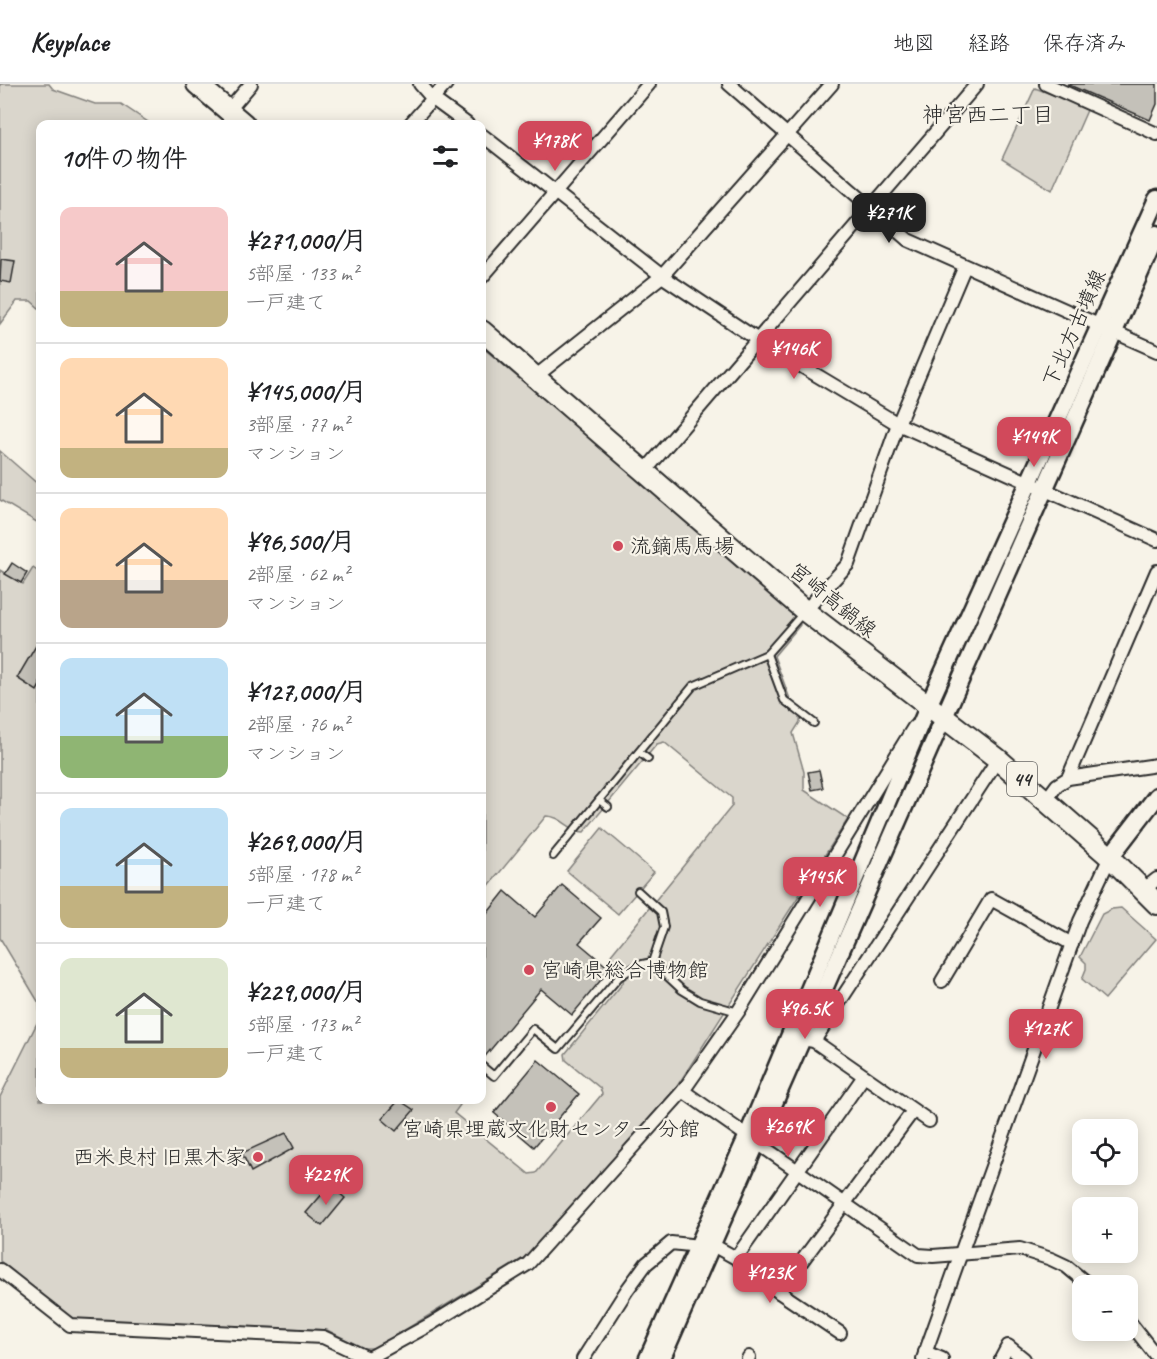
<!DOCTYPE html>
<html lang="ja">
<head>
<meta charset="utf-8">
<style>
  :root { --surface:#fff; --page:#f6f6f6; --text:#202124; --muted:#757577; --line:#e0e0e0; --accent:#d1495b }
  body { margin:0; font-family:Caveat,"Klee One",sans-serif; background:var(--page); color:var(--text); height:100vh; display:flex; flex-direction:column; font-size:22px; white-space:nowrap }
  * { box-sizing:border-box; margin:0 }
  p { font-size:20px; color:var(--muted) }
  .icon { flex:none; width:33px; height:33px; fill:none; stroke:currentColor; stroke-width:2; stroke-linecap:round; stroke-linejoin:round }
  .map { position:relative; flex:1; overflow:hidden }
  .panel { position:absolute; left:36px; top:36px; width:450px; height:984px; display:flex; flex-direction:column; background:var(--surface); border-radius:12px; box-shadow:0 3px 15px #0003 }
  .panel>* { flex:none }
  .fabs { position:absolute; left:1072px; top:1035px; display:grid; gap:12px }
  .fabs a { display:grid; place-items:center; width:66px; height:66px; border-radius:12px; background:var(--surface); box-shadow:0 3px 15px #0003; font-size:30px }
  .price { position:absolute; translate:-50% -51px; padding:0 14px; border-radius:12px; background:var(--accent); color:#fff; font-size:20px; line-height:39px; filter:drop-shadow(0 2px 3px #0008) }
  .price::after { content:''; position:absolute; left:50%; top:36px; width:18px; height:14px; margin-left:-9px; background:inherit; clip-path:polygon(0 0,100% 0,50% 100%) }
  .price.current { background:#222; color:#fff }
  ul { padding:0; list-style:none }
  li { display:flex; align-items:center; gap:18px; height:150px; padding:0 24px }
  li+li { border-top:2px solid var(--line) }
  li span { display:grid; place-items:center; flex:none; width:168px; height:120px; border-radius:12px; color:#555 }
  li>.icon { margin-inline-start:auto }
  span .icon { width:72px; height:72px; fill:#fffc; stroke-width:1 }
  li b { font-size:26px }
  h2 { display:flex; justify-content:space-between; align-items:center; height:72px; padding:0 24px; font-size:26px }
  header { display:flex; align-items:center; gap:36px; box-sizing:border-box; height:84px; padding:0 30px; background:var(--surface); border-bottom:2px solid var(--line) }
  header strong { font-size:28px }
  nav { display:flex; gap:33px; margin-inline-start:auto; font-size:21px }
  .map>svg:first-child { display:block }
  .green { fill:#dad6cc; stroke:#82807c; stroke-width:1.5 }
  .building { fill:#c4c1b9; stroke:#2b2b2b; stroke-width:1.5 }
  .lines { fill:none; stroke-linecap:round; stroke-linejoin:round }
  .service-casing { stroke:#2b2b2b; stroke-width:10 }
  .minor-casing { stroke:#2b2b2b; stroke-width:16 }
  .tertiary-casing { stroke:#2b2b2b; stroke-width:20 }
  .secondary-casing { stroke:#2b2b2b; stroke-width:21 }
  .primary-casing { stroke:#2b2b2b; stroke-width:24 }
  .service { stroke:#f7f3e8; stroke-width:6 }
  .minor { stroke:#f7f3e8; stroke-width:12 }
  .tertiary { stroke:#f7f3e8; stroke-width:15 }
  .secondary { stroke:#f7f3e8; stroke-width:16 }
  .primary { stroke:#f7f3e8; stroke-width:20 }
  .poi-dot { fill:#d1495b; stroke:#f7f3e8; stroke-width:2 }
  .labels { text-anchor:middle; stroke-width:4.5; stroke-linejoin:round; paint-order:stroke }
  .shield { fill:#f7f3e8; stroke:#686764; stroke-width:1.5 }
  .shield-label { font-size:20px; font-weight:bold; fill:#2b2b2b }
  .street-label { font-size:21px; fill:#2b2b2b; stroke:#f7f3e8 }
  .poi-label { font-size:21px; fill:#2b2b2b; stroke:#f7f3e8; text-anchor:start }
  .neighbourhood-label { font-size:22px; fill:#2b2b2b; stroke:#f7f3e8 }
</style>
</head>
<body>
<header>
<strong>Keyplace</strong>
<nav><a>地図</a><a>経路</a><a>保存済み</a></nav>
</header>
<div class="map">
<svg width="1157" height="1275" viewBox="0 0 1157 1275">
  <rect width="100%" height="100%" fill="#f7f3e8"/>
  <filter id="ink" filterUnits="userSpaceOnUse"><feTurbulence type="fractalNoise" baseFrequency=".0167" numOctaves="2"/><feDisplacementMap in="SourceGraphic" scale="12" xChannelSelector="R" yChannelSelector="G"/><feConvolveMatrix kernelMatrix="1 2 1 2 8 2 1 2 1" color-interpolation-filters="sRGB"/></filter>
  <g filter="url(#ink)">
    <g class="green">
      <path d="M0,0H49L53,5L95,20H121L151,40H40V225L31,217H17L0,240Z"/>
      <path d="M1035,4L1088,24L1052,106L1002,75Z"/>
      <path d="M482,263L798,530L800,541L774,572L790,615L801,626L800,638L793,649L804,688V706L848,735L676,1004L527,1172L375,1264H363L327,1246L71,1235L0,1177V1013L40,933L39,919L0,854V486L23,500L33,484L40,489V1016H456L460,1021L454,1029L529,1090L536,1089L602,1010L600,1004L566,976L565,970L623,899L624,891L613,880L611,871L732,722V714L664,658L657,660L584,748C568,747 563,732 546,732L482,810Z"/>
      <path d="M0,367L40,402V440L0,416Z"/>
      <path d="M602,744L654,788L618,830L567,787Z"/>
      <path d="M1121,824L1156,855L1105,915L1082,895L1086,885V879L1080,873L1102,830L1112,825Z"/>
    </g>
    <g class="building">
      <path d="M1067,0H1157V20L1150,36Z"/>
      <path d="M1,175L15,177L11,199L0,197Z"/>
      <path d="M12,479L27,489L21,499L5,490Z"/>
      <path d="M40,555V601L37,607L17,594Z"/>
      <path d="M819,686L823,704L812,706L808,688Z"/>
      <path d="M562,801L601,834L579,859L610,885L572,931L541,905L482,976V836L505,807L535,833Z"/>
      <path d="M538,976L579,1010L534,1063L494,1029Z"/>
      <path d="M399,1016L414,1026L396,1047L382,1035Z"/>
      <path d="M286,1049L294,1064L251,1088L242,1069Z"/>
      <path d="M330,1101L345,1114L322,1142L306,1129Z"/>
    </g>
    <g class="lines">
      <g class="service-casing">
        <g id="service">
          <path d="M767,570L784,616L814,639"/>
          <path d="M639,668L648,675"/>
          <path d="M599,716L608,723"/>
          <path d="M553,772L693,602L767,570L803,529"/>
          <path d="M638,807L661,828L664,843L652,878L682,906L700,917L738,928"/>
          <path d="M482,982L494,992L533,945L558,965L619,893L638,881L652,878"/>
        </g>
      </g>
      <g class="minor-casing">
        <g id="minor">
          <path d="M420,0L433,15L467,40"/>
          <path d="M729,0L908,156L1157,267"/>
          <path d="M1046,0L1157,50"/>
          <path d="M228,27L251,0"/>
          <path d="M410,40L446,0"/>
          <path d="M482,51L662,192L758,256L898,340L1157,456"/>
          <path d="M482,193L649,0"/>
          <path d="M535,293L662,192L832,0"/>
          <path d="M645,387L977,0"/>
          <path d="M805,527L848,480L898,340L965,182"/>
          <path d="M1068,694L1157,487"/>
          <path d="M1046,716L1057,701L1068,694L1157,681"/>
          <path d="M1143,806L1157,795"/>
          <path d="M942,897L991,815L1072,860"/>
          <path d="M808,956L814,957L929,1037"/>
          <path d="M814,957L998,675"/>
          <path d="M683,1007L918,1171L933,1172L1020,1165L1051,1175L1066,1182L1090,1202"/>
          <path d="M736,1174L864,992"/>
          <path d="M0,1186L70,1241L323,1253L368,1274"/>
          <path d="M779,1208L913,1027"/>
          <path d="M1128,1236L1157,1273"/>
          <path d="M925,1268L942,1275"/>
          <path d="M367,1275L431,1240L528,1180L683,1007L738,928L914,643"/>
          <path d="M583,1275L627,1206L646,1180L671,1159L718,1164L736,1174L779,1208L840,1249"/>
          <path d="M748,1275L749,1273"/>
          <path d="M923,1275L1080,837L1110,773"/>
          <path d="M1001,1275L1008,1262L1024,1275"/>
        </g>
      </g>
      <g class="tertiary-casing">
        <g id="tertiary">
          <path d="M647,1275L747,1052L928,622"/>
          <path d="M662,1275L944,633"/>
        </g>
      </g>
      <g class="secondary-casing">
        <g id="secondary">
          <path d="M928,622L1157,115"/>
          <path d="M944,633L1157,150"/>
          <path d="M1110,773L1157,712"/>
        </g>
      </g>
      <g class="primary-casing">
        <g id="primary">
          <path d="M197,0L244,40"/>
          <path d="M482,247L805,527L998,675L1110,773L1157,820"/>
        </g>
      </g>
      <use href="#service" class="service"/>
      <use href="#minor" class="minor"/>
      <use href="#tertiary" class="tertiary"/>
      <use href="#secondary" class="secondary"/>
      <use href="#primary" class="primary"/>
    </g>
  </g>
  <g class="poi-dot">
    <circle cx="618" cy="462" r="6"/>
    <circle cx="529" cy="886" r="6"/>
    <circle cx="551" cy="1023" r="6"/>
    <circle cx="258" cy="1073" r="6"/>
  </g>
  <g class="labels">
    <rect class="shield" x="1007" y="678" width="30" height="34" rx="4.5"/>
    <g class="shield-label">
      <text x="1022" y="702">44</text>
    </g>
    <g class="street-label">
      <text transform="translate(1074 244) rotate(-66)" y="7">下北方古墳線</text>
      <text transform="translate(833 516) rotate(39)" y="7">宮崎高鍋線</text>
    </g>
    <g class="poi-label">
      <text x="630" y="469">流鏑馬馬場</text>
      <text x="541" y="893">宮崎県総合博物館</text>
      <text x="551" y="1052" text-anchor="middle">宮崎県埋蔵文化財センター 分館</text>
      <text x="246" y="1080" text-anchor="end">西米良村 旧黒木家</text>
    </g>
    <g class="neighbourhood-label">
      <text x="988" y="38">神宮西二丁目</text>
    </g>
  </g>
</svg>
<div class="fabs">
<a><svg class="icon" aria-label="locate" viewBox="0 0 24 24"><circle cx="12" cy="12" r="6"/><path d="M12 2v4M12 18v4M2 12h4M18 12h4"/></svg></a>
<a>+</a>
<a>−</a>
</div>
<b class="price" style="left:555px;top:88px">¥178K</b>
<b class="price current" style="left:889px;top:160px">¥271K</b>
<b class="price" style="left:794px;top:296px">¥146K</b>
<b class="price" style="left:1034px;top:384px">¥149K</b>
<b class="price" style="left:820px;top:824px">¥145K</b>
<b class="price" style="left:805px;top:956px">¥96.5K</b>
<b class="price" style="left:1046px;top:976px">¥127K</b>
<b class="price" style="left:788px;top:1074px">¥269K</b>
<b class="price" style="left:326px;top:1122px">¥229K</b>
<b class="price" style="left:770px;top:1220px">¥123K</b>
<section class="panel">
<h2>10件の物件<svg class="icon" aria-label="filters" viewBox="0 0 24 24"><path d="M4 7h16M4 17h16"/><circle cx="9" cy="7" r="2"/><circle cx="15" cy="17" r="2"/></svg></h2>
<ul>
<li><span style="background:linear-gradient(#f6c9c9 70%,#c2b280 0)"><svg class="icon" aria-label="home" viewBox="0 0 24 24"><path d="M3 11l9-7 9 7M6 9v11h12V9"/></svg></span><div><b>¥271,000/月</b><p>5部屋 · 133 m²</p><p>一戸建て</p></div></li>
<li><span style="background:linear-gradient(#ffd9b3 75%,#c2b280 0)"><svg class="icon" aria-label="home" viewBox="0 0 24 24"><path d="M3 11l9-7 9 7M6 9v11h12V9"/></svg></span><div><b>¥145,000/月</b><p>3部屋 · 77 m²</p><p>マンション</p></div></li>
<li><span style="background:linear-gradient(#ffd9b3 60%,#b9a48a 0)"><svg class="icon" aria-label="home" viewBox="0 0 24 24"><path d="M3 11l9-7 9 7M6 9v11h12V9"/></svg></span><div><b>¥96,500/月</b><p>2部屋 · 62 m²</p><p>マンション</p></div></li>
<li><span style="background:linear-gradient(#bfe0f5 65%,#8fb573 0)"><svg class="icon" aria-label="home" viewBox="0 0 24 24"><path d="M3 11l9-7 9 7M6 9v11h12V9"/></svg></span><div><b>¥127,000/月</b><p>2部屋 · 76 m²</p><p>マンション</p></div></li>
<li><span style="background:linear-gradient(#bfe0f5 65%,#c2b280 0)"><svg class="icon" aria-label="home" viewBox="0 0 24 24"><path d="M3 11l9-7 9 7M6 9v11h12V9"/></svg></span><div><b>¥269,000/月</b><p>5部屋 · 178 m²</p><p>一戸建て</p></div></li>
<li><span style="background:linear-gradient(#dfe7d0 75%,#c2b280 0)"><svg class="icon" aria-label="home" viewBox="0 0 24 24"><path d="M3 11l9-7 9 7M6 9v11h12V9"/></svg></span><div><b>¥229,000/月</b><p>5部屋 · 173 m²</p><p>一戸建て</p></div></li>
</ul>
</section>
</div>
</body>
</html>
